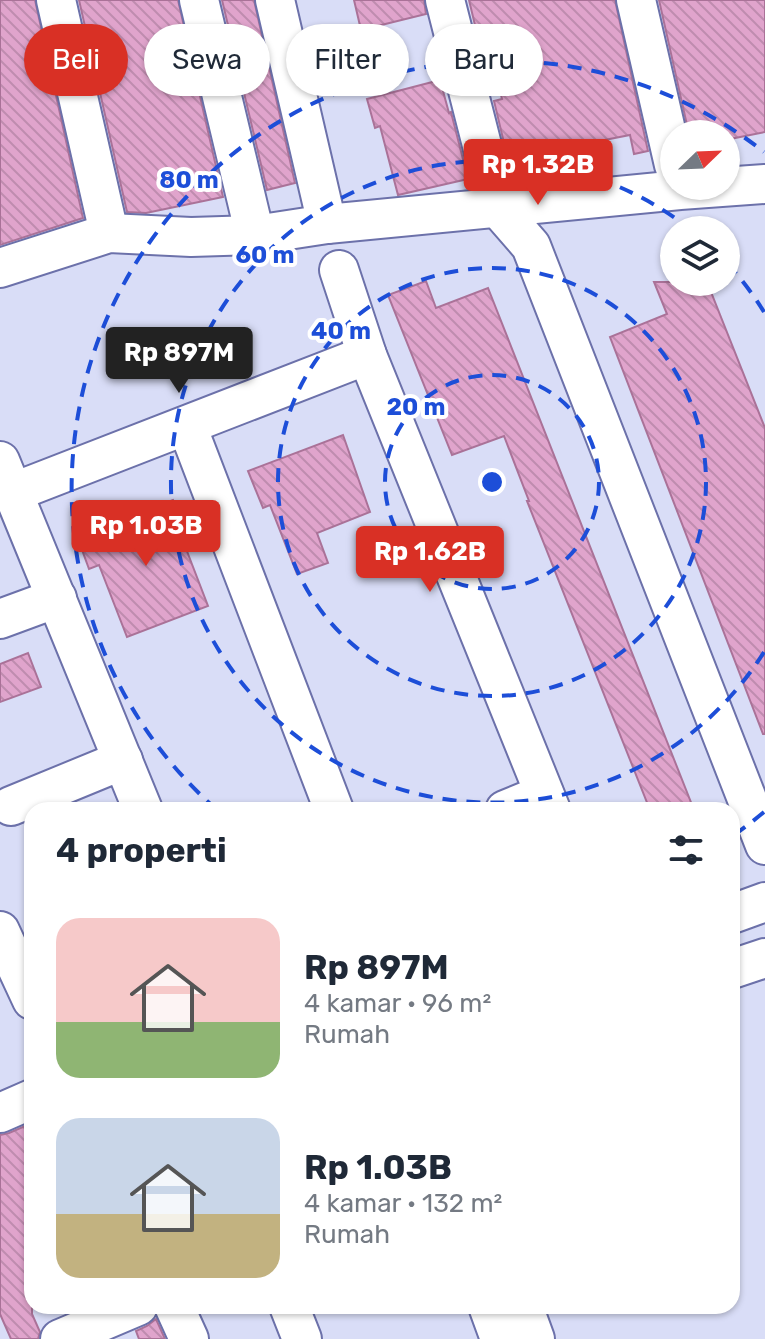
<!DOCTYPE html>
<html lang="id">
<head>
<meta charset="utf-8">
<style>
  :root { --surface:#fff; --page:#f6f6f7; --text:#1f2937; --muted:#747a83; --accent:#d93025 }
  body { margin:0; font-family:Rubik,sans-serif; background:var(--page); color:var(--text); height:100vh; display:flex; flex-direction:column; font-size:30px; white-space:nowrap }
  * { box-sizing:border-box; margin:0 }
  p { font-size:26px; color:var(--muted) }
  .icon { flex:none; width:44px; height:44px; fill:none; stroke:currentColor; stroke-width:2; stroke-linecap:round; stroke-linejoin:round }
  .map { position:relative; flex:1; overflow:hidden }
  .side { position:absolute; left:24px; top:802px; width:716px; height:512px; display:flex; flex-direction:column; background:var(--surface); border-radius:24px; box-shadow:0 2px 6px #0004 }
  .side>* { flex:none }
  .hud { position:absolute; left:24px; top:24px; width:718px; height:72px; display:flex; gap:16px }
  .needle { width:52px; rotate:67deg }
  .buttons { position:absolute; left:660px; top:120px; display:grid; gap:16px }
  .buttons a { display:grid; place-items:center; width:80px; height:80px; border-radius:50%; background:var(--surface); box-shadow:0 2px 6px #0004; font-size:40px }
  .price { position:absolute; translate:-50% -68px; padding:0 18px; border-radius:8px; background:var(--accent); color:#fff; font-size:26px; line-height:52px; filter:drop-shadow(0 2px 4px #0008) }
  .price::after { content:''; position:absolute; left:50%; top:48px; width:24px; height:18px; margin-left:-12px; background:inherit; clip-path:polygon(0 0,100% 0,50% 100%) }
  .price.on { background:#222; color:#fff }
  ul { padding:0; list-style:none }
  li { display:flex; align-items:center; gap:24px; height:200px; padding:0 32px }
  li span { display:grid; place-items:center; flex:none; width:224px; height:160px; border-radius:24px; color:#555 }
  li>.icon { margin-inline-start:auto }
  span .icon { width:96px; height:96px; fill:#fffc; stroke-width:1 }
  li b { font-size:34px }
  h2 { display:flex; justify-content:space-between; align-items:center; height:96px; padding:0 32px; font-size:34px }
  .tag { padding:0 28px; border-radius:36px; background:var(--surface); box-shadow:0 2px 6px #0004; font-size:28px; line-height:72px }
  .tag.on { background:var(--accent); color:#fff }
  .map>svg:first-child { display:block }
  .building { fill:url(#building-back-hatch); stroke:#aa7298; stroke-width:2 }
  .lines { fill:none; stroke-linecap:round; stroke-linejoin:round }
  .minor-casing { stroke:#6c71aa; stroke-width:42 }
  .path { stroke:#70738a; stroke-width:5; stroke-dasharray:2 6; stroke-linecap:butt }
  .minor { stroke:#fff; stroke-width:38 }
  .ring { fill:none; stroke:#1d4ed8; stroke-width:4; stroke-dasharray:14 10 }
  .centre { fill:#1d4ed8; stroke:#fff; stroke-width:4 }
  .ring-label { font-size:24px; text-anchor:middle; font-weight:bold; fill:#1d4ed8; stroke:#fff; stroke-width:8; stroke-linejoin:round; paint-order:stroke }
</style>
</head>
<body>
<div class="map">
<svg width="765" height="1339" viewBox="0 0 765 1339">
  <defs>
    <pattern id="building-back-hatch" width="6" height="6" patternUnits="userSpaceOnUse" patternTransform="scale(2)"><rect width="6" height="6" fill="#e0a4cc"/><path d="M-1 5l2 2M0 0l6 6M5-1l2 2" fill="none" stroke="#bf8caf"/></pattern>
  </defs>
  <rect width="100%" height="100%" fill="#d9ddf7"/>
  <g class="building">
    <path d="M0,0H35L83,218L0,245Z"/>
    <path d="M79,0H178L223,197L146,213L127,212Z"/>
    <path d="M222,0H254L295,183L267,190Z"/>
    <path d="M354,0H424L426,14L361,30Z"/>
    <path d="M469,0H615L648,151L634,154L630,135L574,146L578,165L519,177L517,166L510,168L494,101L502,99L488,40L479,42Z"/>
    <path d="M659,0H765V132L730,139L729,134H689Z"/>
    <path d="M440,80L449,113L451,112L468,179L398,195L380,126L375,128L367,99Z"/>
    <path d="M426,281L436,308L488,288L694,810H650L527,501H529L504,436L452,455L388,295Z"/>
    <path d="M654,282H707L765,428V734H763L610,337L667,314Z"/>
    <path d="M343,435L370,512L317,533L328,563L297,574L270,505L263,508L248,471Z"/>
    <path d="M173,500L185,532L180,533L208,606L127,637L99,565L89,569L77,536Z"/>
    <path d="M28,653L41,687L0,702V664Z"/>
    <path d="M32,1123V1314L40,1332L38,1339H11L0,1314V1135L9,1133Z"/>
    <path d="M156,1319L165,1339H139L136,1331L147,1326Z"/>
  </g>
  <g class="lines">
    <g class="minor-casing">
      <g id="minor">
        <path d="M56,0L109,233"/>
        <path d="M199,0L255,235"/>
        <path d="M275,0L327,224"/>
        <path d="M445,0L498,208L531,246L765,845"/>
        <path d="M636,0L674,165"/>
        <path d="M0,268L109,233L191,237L255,235L327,224L680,190L765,184"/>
        <path d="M339,270L367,355L551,810"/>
        <path d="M187,426L334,810"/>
        <path d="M0,461L143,810"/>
        <path d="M14,492L367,355"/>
        <path d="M0,619L57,598"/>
        <path d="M11,806L123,760"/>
        <path d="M505,810L544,794"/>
        <path d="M732,914L765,902"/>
        <path d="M0,931L32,1000"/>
        <path d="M732,969L765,958"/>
        <path d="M0,1113L32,1099"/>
        <path d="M174,1306L189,1339"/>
        <path d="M289,1306L302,1339"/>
        <path d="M488,1306L500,1339"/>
        <path d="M523,1306L535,1339"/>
        <path d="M60,1339L138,1306"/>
      </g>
    </g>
    <path class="path" d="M367,574L408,556"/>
    <use href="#minor" class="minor"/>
  </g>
  <g class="ring">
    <circle cx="492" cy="482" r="107"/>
    <circle cx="492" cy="482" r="214"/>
    <path d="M764 652A321 321 0 1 1 690 229M727 263A321 321 0 0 1 764 312"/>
    <path d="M764 812A428 428 0 0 1 734 835M217 810A428 428 0 0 1 764 152"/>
  </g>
  <circle cx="492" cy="482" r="12" class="centre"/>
  <g class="ring-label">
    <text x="189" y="188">80 m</text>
    <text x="265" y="263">60 m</text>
    <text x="341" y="339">40 m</text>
    <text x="416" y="415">20 m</text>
  </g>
</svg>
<div class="buttons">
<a><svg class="needle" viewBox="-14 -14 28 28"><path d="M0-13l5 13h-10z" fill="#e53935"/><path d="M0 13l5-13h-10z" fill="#747a83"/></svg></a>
<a><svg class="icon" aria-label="layers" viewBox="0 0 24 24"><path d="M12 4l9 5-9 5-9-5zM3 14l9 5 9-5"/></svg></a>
</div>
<b class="price" style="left:538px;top:207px">Rp 1.32B</b>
<b class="price on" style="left:179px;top:395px">Rp 897M</b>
<b class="price" style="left:146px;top:568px">Rp 1.03B</b>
<b class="price" style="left:430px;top:594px">Rp 1.62B</b>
<div class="hud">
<a class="tag on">Beli</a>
<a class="tag">Sewa</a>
<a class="tag">Filter</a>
<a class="tag">Baru</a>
</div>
<section class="side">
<h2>4 properti<svg class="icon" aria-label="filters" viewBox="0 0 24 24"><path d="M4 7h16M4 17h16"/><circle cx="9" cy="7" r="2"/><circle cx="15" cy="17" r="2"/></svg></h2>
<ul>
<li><span style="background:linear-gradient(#f6c9c9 65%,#8fb573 0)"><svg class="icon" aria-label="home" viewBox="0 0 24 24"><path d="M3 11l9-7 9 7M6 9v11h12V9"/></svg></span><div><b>Rp 897M</b><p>4 kamar · 96 m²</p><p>Rumah</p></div></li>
<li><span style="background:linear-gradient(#c9d6e8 60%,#c2b280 0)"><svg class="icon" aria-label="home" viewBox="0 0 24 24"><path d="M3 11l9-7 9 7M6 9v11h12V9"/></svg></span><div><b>Rp 1.03B</b><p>4 kamar · 132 m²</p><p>Rumah</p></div></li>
</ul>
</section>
</div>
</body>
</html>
